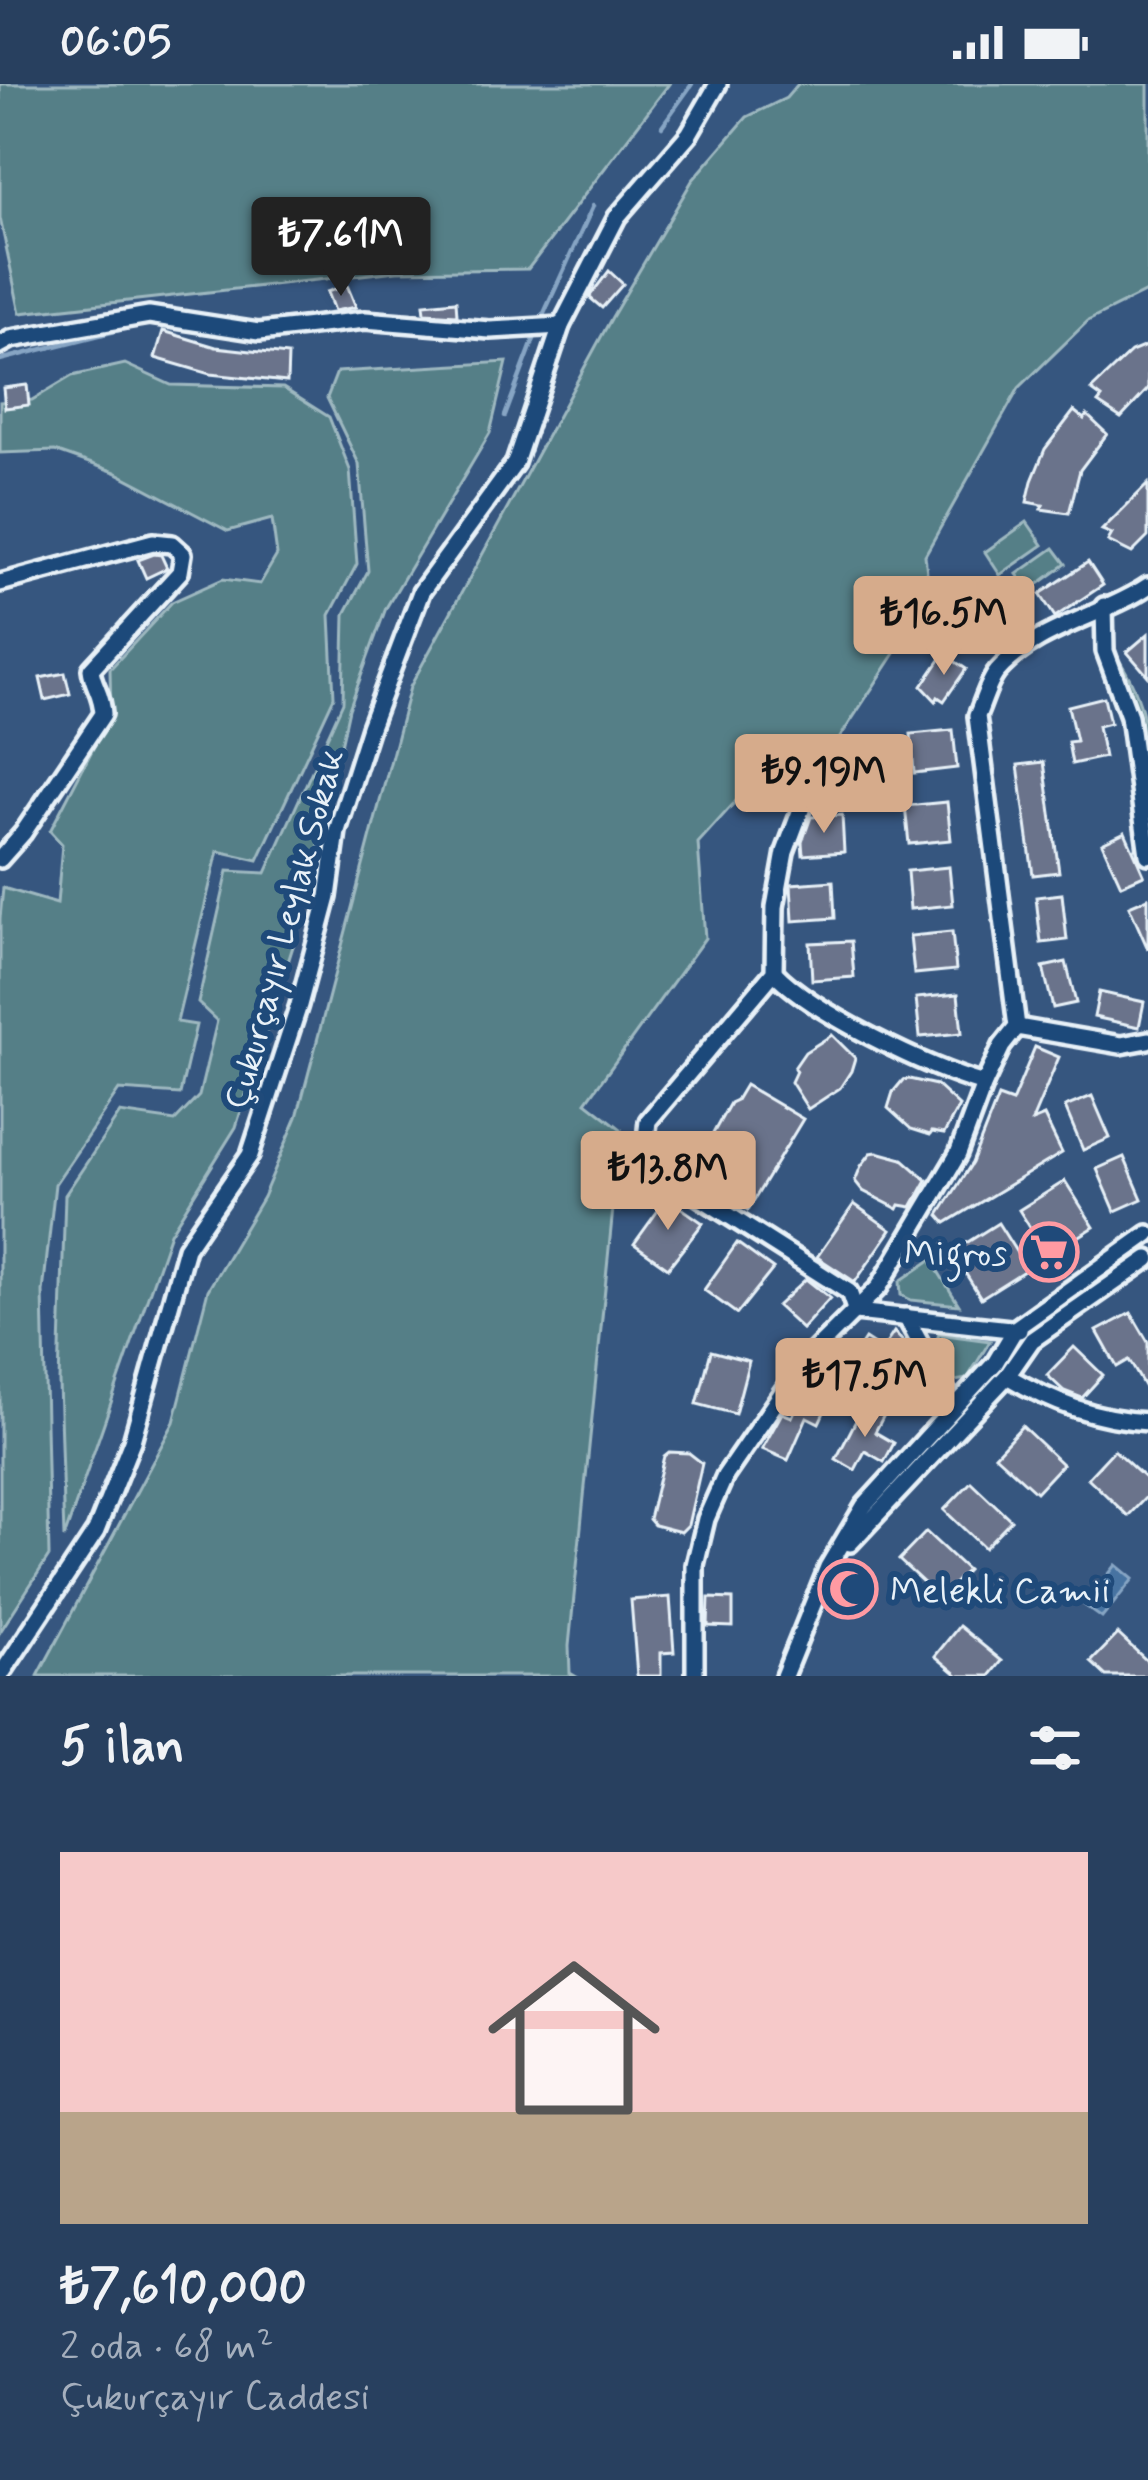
<!DOCTYPE html>
<html lang="tr">
<head>
<meta charset="utf-8">
<style>
  :root { --surface:#28405f; --page:#344b68; --text:#f1f3f6; --muted:#a5afbd; --accent:#d6ab8b }
  body { margin:0; font-family:Mynerve,sans-serif; background:var(--page); color:var(--text); height:100vh; display:flex; flex-direction:column; font-size:45px; white-space:nowrap }
  * { box-sizing:border-box; margin:0 }
  p { font-size:39px; color:var(--muted) }
  .icon { flex:none; width:66px; height:66px; fill:none; stroke:currentColor; stroke-width:2; stroke-linecap:round; stroke-linejoin:round }
  .map { position:relative; height:1592px; overflow:hidden }
  .side { display:flex; flex-direction:column; background:var(--surface); flex:1 }
  .side>* { flex:none }
  .price { position:absolute; translate:-50% -102px; padding:0 27px; border-radius:12px; background:var(--accent); color:#111; font-size:39px; line-height:78px; filter:drop-shadow(0 3px 6px #0008) }
  .price::after { content:''; position:absolute; left:50%; top:72px; width:36px; height:27px; margin-left:-18px; background:inherit; clip-path:polygon(0 0,100% 0,50% 100%) }
  .price.current { background:#222; color:#fff }
  ul { padding:0; list-style:none }
  li { display:grid; align-content:center; gap:24px; height:636px; padding:0 60px }
  li span { display:grid; place-items:center; height:372px; border-radius:0px; color:#555 }
  li>.icon { margin-inline-start:auto }
  span .icon { width:216px; height:216px; fill:#fffc; stroke-width:1 }
  li b { font-size:51px }
  h2 { display:flex; justify-content:space-between; align-items:center; height:144px; padding:0 60px; font-size:51px }
  .status { display:flex; justify-content:space-between; align-items:center; height:84px; padding:0 60px; background:var(--surface); direction:ltr }
  .status svg { height:33px; fill:currentColor }
  .map>svg:first-child { display:block }
  .green { fill:#557f87; stroke:#9eb8c0; stroke-width:3 }
  .water { fill:#4673a1; stroke:#87a5c4; stroke-width:3 }
  .lines { fill:none; stroke-linecap:round; stroke-linejoin:round }
  .stream { stroke:#87a5c4; stroke-width:4.5 }
  .building { fill:#6a738b; stroke:#e8f1f8; stroke-width:3 }
  .minor-casing { stroke:#e8f1f8; stroke-width:24 }
  .minor { stroke:#1f4a7a; stroke-width:15 }
  .labels { text-anchor:middle; stroke-width:12; stroke-linejoin:round; paint-order:stroke }
  .street-label { font-size:36px; fill:#e8f1f8; stroke:#1f4a7a }
  .poi-label { font-size:36px; fill:#e8f1f8; stroke:#1f4a7a; text-anchor:end }
</style>
</head>
<body>
<div class="status"><b>06:05</b><svg viewBox="0 0 49 12"><path d="M0 12V9h3v3zM5 12V6h3v6zM10 12V3h3v9zM15 12V0h3v12zM26 1h20v11H26zM47 4h2v5h-2z"/></svg></div>
<div class="map">
<svg width="1148" height="1592" viewBox="0 0 1148 1592">
  <rect width="100%" height="100%" fill="#36567f"/>
  <filter id="ink" filterUnits="userSpaceOnUse"><feTurbulence type="fractalNoise" baseFrequency=".00833" numOctaves="2"/><feDisplacementMap in="SourceGraphic" scale="24" xChannelSelector="R" yChannelSelector="G"/><feConvolveMatrix kernelMatrix="1 2 1 2 8 2 1 2 1" color-interpolation-filters="sRGB"/></filter>
  <g filter="url(#ink)">
    <g class="green">
      <path d="M0,0H669L528,185L397,187L20,229L0,134Z"/>
      <path d="M798,0H1148V207L1088,237L1019,304L925,471L930,516L837,658L783,665L698,759L705,854L586,1018L621,1045L569,1562L570,1589L575,1592H38L174,1338L208,1206L263,1113L297,1033L410,603L612,233L692,97L747,33L786,14Z"/>
      <path d="M507,278L490,349L386,524L349,625L306,821L236,1043L170,1149L64,1454L59,1298L65,1111L120,1029L175,1037L199,1012L217,937L198,919L228,787L266,789L343,618L345,530L368,487L359,380L327,314L337,288Z"/>
      <path d="M125,280L171,301L283,304L329,333L350,386L357,480L330,531L334,613L258,776L218,767L177,938L196,941L180,1010L119,1006L55,1100L43,1208L49,1472L0,1548V834L3,804L57,820L62,760L50,747L111,630L110,585L172,518L223,495L260,500L277,471L272,435L228,447L115,388L55,367L0,369V318L32,316L72,292Z"/>
      <path d="M1027,438L1043,461L1000,491L985,468Z"/>
      <path d="M1054,464L1066,480L1029,507L1017,490Z"/>
      <path d="M1116,571C1148,619 1148,651 1148,707L1139,632Z"/>
      <path d="M931,1176L959,1221L911,1216L901,1211L900,1197Z"/>
      <path d="M939,1250L990,1257L967,1295L943,1299L931,1273Z"/>
    </g>
    <path class="water" d="M1116,1481L1133,1495L1102,1534L1084,1521Z"/>
    <g class="lines">
      <g class="stream">
        <path d="M662,42L692,0"/>
        <path d="M541,236L593,122"/>
        <path d="M0,276L143,240"/>
        <path d="M505,332L537,247"/>
      </g>
    </g>
    <g class="building">
      <path d="M609,187L623,200L602,224L589,213Z"/>
      <path d="M347,201L356,223L334,227L327,208Z"/>
      <path d="M456,217L457,231L425,229L424,220Z"/>
      <path d="M163,247L216,263L288,271L287,298L210,290L155,274Z"/>
      <path d="M1148,261V305L1121,334L1098,319L1102,314L1091,306L1131,268Z"/>
      <path d="M27,301L29,321L5,324L3,304Z"/>
      <path d="M1074,327L1084,335L1087,331L1107,350L1080,386L1069,429L1041,425L1043,421L1027,418L1032,397L1045,365Z"/>
      <path d="M1148,400V453L1132,469L1108,457L1112,450L1102,446Z"/>
      <path d="M154,470L161,471L167,484L146,494L138,476Z"/>
      <path d="M1088,478L1103,501L1055,533L1040,510Z"/>
      <path d="M1148,550V592L1127,568Z"/>
      <path d="M944,570L966,585L944,617L938,613L936,617L922,602Z"/>
      <path d="M65,589L70,610L45,616L40,594Z"/>
      <path d="M1104,613L1110,639L1098,642L1104,673L1072,680L1068,658L1076,657L1068,622Z"/>
      <path d="M953,646L957,684L914,689L911,650Z"/>
      <path d="M1044,678L1059,788L1033,791L1018,681Z"/>
      <path d="M947,718L951,756L909,760L905,722Z"/>
      <path d="M842,731L844,768L803,771L802,758L811,733Z"/>
      <path d="M1125,748L1144,791L1121,801L1102,759Z"/>
      <path d="M949,783L953,821L910,825L907,787Z"/>
      <path d="M833,797L835,834L793,837L791,800Z"/>
      <path d="M1062,810L1067,856L1041,859L1036,813Z"/>
      <path d="M1148,814V865L1129,822Z"/>
      <path d="M952,848L956,886L914,890L910,852Z"/>
      <path d="M851,857L854,893L812,896L810,859Z"/>
      <path d="M1066,878L1076,919L1053,924L1043,883Z"/>
      <path d="M1099,908L1144,918L1139,943L1094,933Z"/>
      <path d="M958,910L962,949L920,953L916,914Z"/>
      <path d="M832,951L855,974L851,987L840,1004L808,1025L791,998L796,987L794,984L805,968Z"/>
      <path d="M1035,963L1059,973L1032,1037L1044,1032L1062,1069L946,1139L939,1131L972,1079L998,1013L1012,1018Z"/>
      <path d="M909,995L936,1001L959,1022L944,1050L932,1048L930,1051L911,1045L888,1024L893,1008L903,996Z"/>
      <path d="M745,1001L803,1035L748,1126L690,1091L730,1019L736,1016Z"/>
      <path d="M1092,1012L1110,1054L1083,1066L1065,1023Z"/>
      <path d="M877,1068L903,1075L927,1096L912,1123L900,1121L898,1125L863,1107L855,1097L861,1082L871,1069Z"/>
      <path d="M1124,1073L1142,1115L1115,1127L1097,1085Z"/>
      <path d="M1065,1097L1094,1143L1048,1172L1019,1126Z"/>
      <path d="M667,1114L703,1139L668,1184L634,1160Z"/>
      <path d="M854,1120L891,1146L855,1198L817,1173Z"/>
      <path d="M998,1139L1027,1185L981,1214L952,1168Z"/>
      <path d="M737,1159L773,1185L737,1230L704,1206Z"/>
      <path d="M806,1195L830,1214L802,1245L777,1222Z"/>
      <path d="M1131,1229L1148,1258V1309L1129,1276L1117,1283L1097,1247Z"/>
      <path d="M894,1248L909,1264L899,1278L916,1290L904,1308L853,1273L865,1255L882,1266Z"/>
      <path d="M1074,1263L1103,1291L1082,1314L1064,1307L1047,1291Z"/>
      <path d="M711,1267L749,1277L735,1330L697,1320Z"/>
      <path d="M815,1295L835,1305L819,1339L807,1333L788,1376L762,1365L782,1329L792,1333L807,1301L811,1303Z"/>
      <path d="M864,1321L884,1331L875,1348L894,1359L884,1378L865,1367L855,1386L836,1375Z"/>
      <path d="M1022,1342L1062,1380L1036,1408L995,1371Z"/>
      <path d="M1114,1366L1148,1397V1411L1128,1432L1088,1394Z"/>
      <path d="M669,1368L689,1369L702,1379L688,1441L681,1448L654,1441L649,1435L664,1372Z"/>
      <path d="M971,1398L1011,1436L984,1464L944,1426Z"/>
      <path d="M926,1448L967,1486L940,1514L899,1476Z"/>
      <path d="M853,1485L869,1509L843,1526L831,1508L836,1496Z"/>
      <path d="M670,1513L674,1568L661,1569V1592H637L631,1516Z"/>
      <path d="M709,1514L733,1515V1543L708,1542Z"/>
      <path d="M959,1542L1002,1577L990,1592H959L935,1572Z"/>
      <path d="M1118,1550L1148,1578V1592H1106L1091,1578Z"/>
    </g>
    <g class="lines">
      <g class="minor-casing">
        <g id="minor">
          <path d="M0,261L11,255L149,231L259,248L365,236L490,246L561,242"/>
          <path d="M0,499L153,458L172,460L183,470L180,488L91,585C93,603 102,607 103,630L23,749L0,775"/>
          <path d="M1104,522L1105,567L1129,632L1148,771"/>
          <path d="M774,888C813,929 928,984 984,1000"/>
          <path d="M1017,943L1121,961L1148,956"/>
          <path d="M654,1084L849,1208L856,1228"/>
          <path d="M642,1091L648,1037L774,888L775,823L785,768L802,723"/>
          <path d="M856,1228L1019,1246"/>
          <path d="M906,1233L954,1322"/>
          <path d="M1007,1292C1053,1319 1095,1335 1148,1338"/>
          <path d="M850,1459L1007,1292L1032,1256L1148,1175"/>
          <path d="M0,1592L96,1447L132,1357L186,1164L250,1071L299,921L328,813L337,747L370,643L421,508L515,379L561,242L617,133L689,50L718,0"/>
          <path d="M695,1592V1481L706,1435L725,1392L804,1277L879,1203L958,1070L984,1000L1002,962L1017,943L977,632C983,619 988,599 997,588C1035,544 1104,532 1148,502"/>
          <path d="M784,1592L828,1483L864,1422L995,1279L1016,1244L1148,1150"/>
        </g>
      </g>
      <use href="#minor" class="minor"/>
    </g>
  </g>
  <defs>
    <g id="supermarket-ring" transform="scale(3)"><circle r="9.5" fill="#1f4a7a" stroke="#ff9aa2" stroke-width="1.5"/><path d="M-6-5.5h2.5l.6 2H6L4.5 2H-2.5L-4.4-4H-6ZM-1.5 3.2a1.3 1.3 0 1 0 .1 0ZM3 3.2a1.3 1.3 0 1 0 .1 0Z" fill="#ff9aa2"/></g>
    <g id="mosque-ring" transform="scale(3)"><circle r="9.5" fill="#1f4a7a" stroke="#ff9aa2" stroke-width="1.5"/><path d="M3.5-4.9A6 6 0 1 0 3.5 4.9A5 5 0 1 1 3.5-4.9Z" fill="#ff9aa2"/></g>
  </defs>
  <g fill-rule="evenodd">
    <use href="#supermarket-ring" x="1049" y="1168"/>
    <use href="#mosque-ring" x="848" y="1505"/>
  </g>
  <g class="labels">
    <g class="street-label">
      <text transform="translate(283 845) rotate(-75)" y="13">Çukurçayır Leylak Sokak</text>
    </g>
    <g class="poi-label">
      <text x="1007" y="1181">Migros</text>
      <text x="890" y="1518" text-anchor="start">Melekli Camii</text>
    </g>
  </g>
</svg>
<b class="price current" style="left:341px;top:215px">₺7.61M</b>
<b class="price" style="left:944px;top:594px">₺16.5M</b>
<b class="price" style="left:824px;top:752px">₺9.19M</b>
<b class="price" style="left:668px;top:1149px">₺13.8M</b>
<b class="price" style="left:865px;top:1356px">₺17.5M</b>
</div>
<section class="side">
<h2>5 ilan<svg class="icon" aria-label="filters" viewBox="0 0 24 24"><path d="M4 7h16M4 17h16"/><circle cx="9" cy="7" r="2"/><circle cx="15" cy="17" r="2"/></svg></h2>
<ul>
<li><span style="background:linear-gradient(#f6c9c9 70%,#b9a48a 0)"><svg class="icon" aria-label="home" viewBox="0 0 24 24"><path d="M3 11l9-7 9 7M6 9v11h12V9"/></svg></span><div><b>₺7,610,000</b><p>2 oda · 68 m²</p><p>Çukurçayır Caddesi</p></div></li>
</ul>
</section>
</body>
</html>
